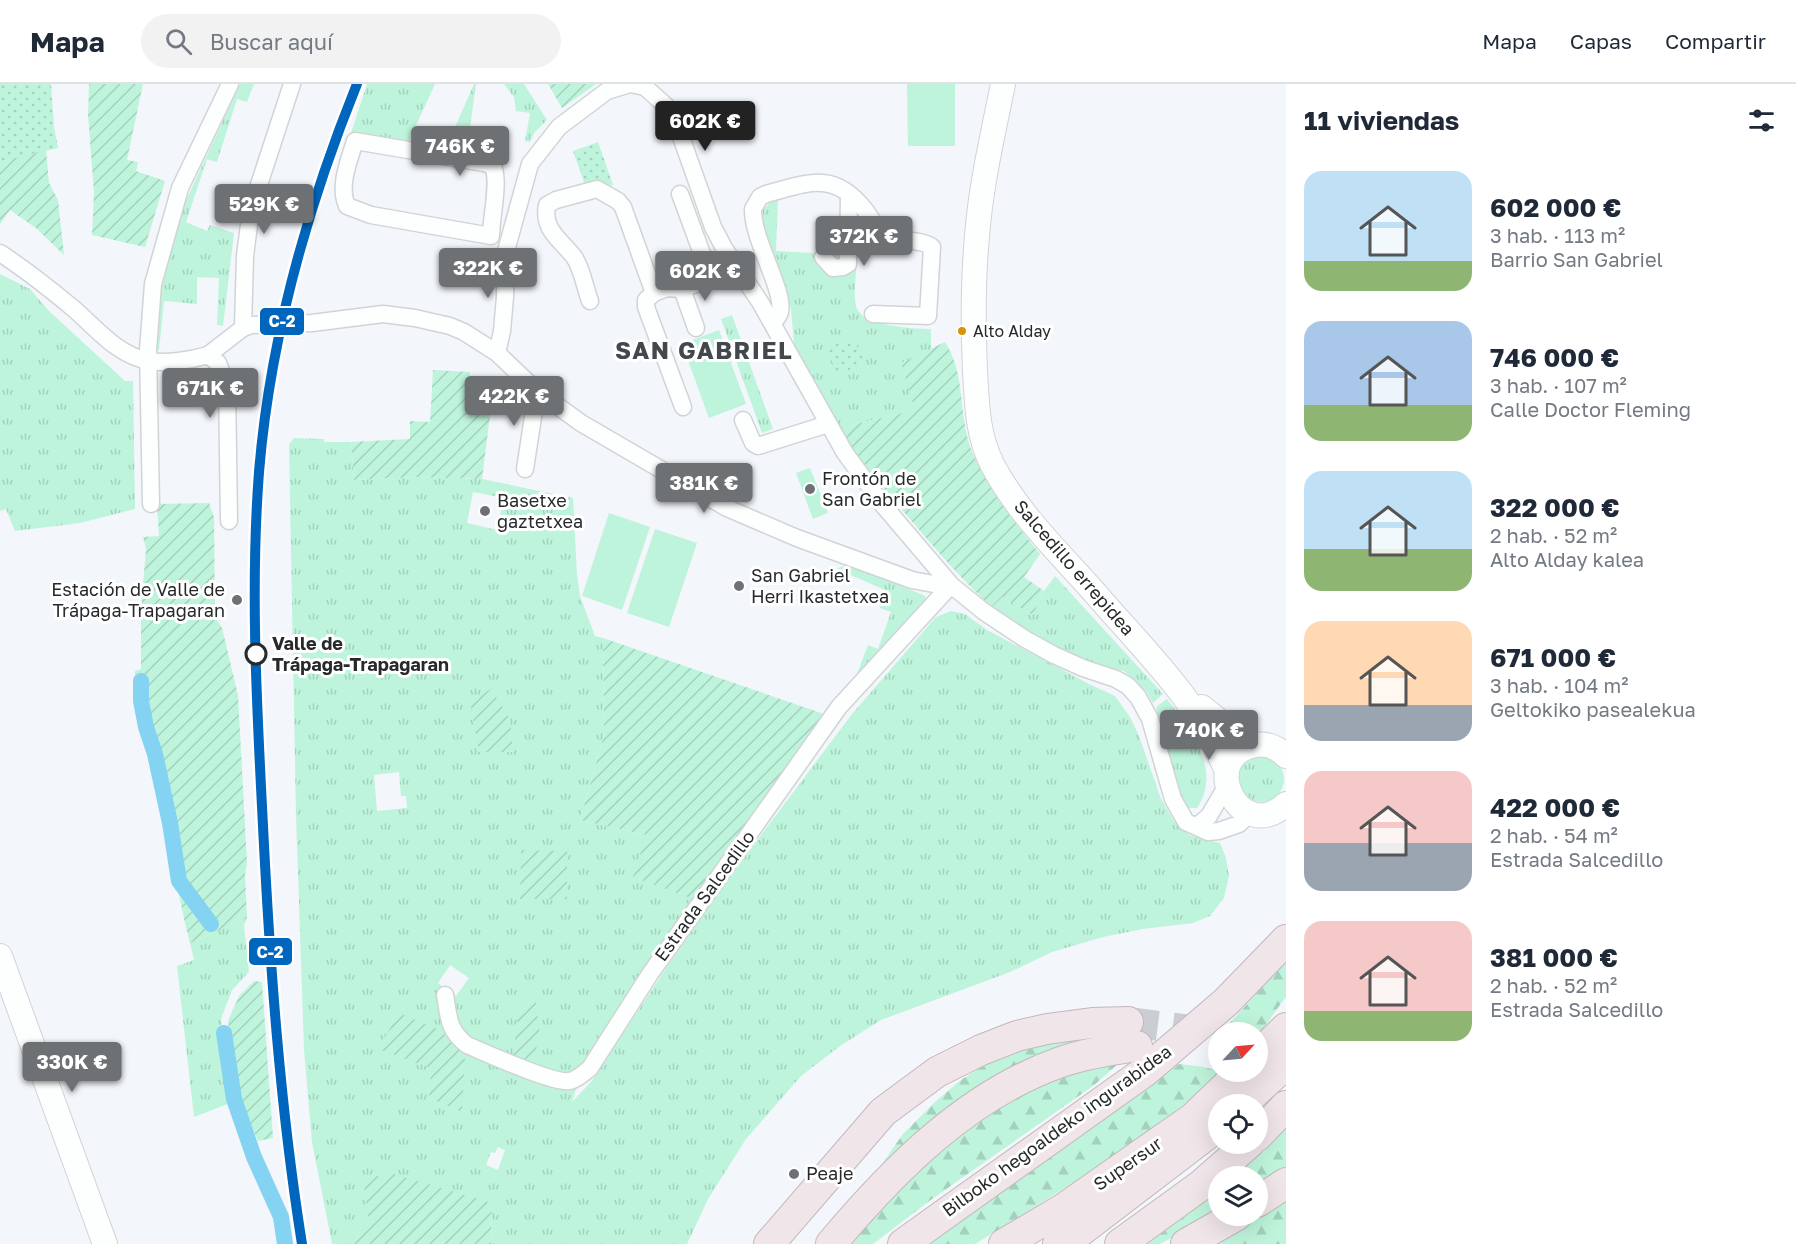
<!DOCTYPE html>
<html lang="es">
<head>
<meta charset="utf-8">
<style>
  :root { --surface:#fff; --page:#f2f2f3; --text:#1f2937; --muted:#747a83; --line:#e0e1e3; --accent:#6e7173 }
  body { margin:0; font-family:"Golos Text",sans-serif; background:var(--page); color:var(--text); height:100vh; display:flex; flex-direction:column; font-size:22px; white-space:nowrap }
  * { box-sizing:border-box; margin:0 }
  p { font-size:20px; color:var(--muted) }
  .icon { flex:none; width:33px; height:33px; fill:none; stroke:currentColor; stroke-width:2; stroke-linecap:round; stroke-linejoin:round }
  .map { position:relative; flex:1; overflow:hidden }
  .sheet { display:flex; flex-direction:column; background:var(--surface); width:510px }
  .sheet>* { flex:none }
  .needle { width:39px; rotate:64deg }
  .controls { position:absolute; left:1208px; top:938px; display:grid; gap:12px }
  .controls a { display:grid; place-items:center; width:60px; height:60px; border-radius:50%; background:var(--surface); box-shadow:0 6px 24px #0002; font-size:30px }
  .price { position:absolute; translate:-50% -51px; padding:0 14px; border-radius:6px; background:var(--accent); color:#fff; font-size:20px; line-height:39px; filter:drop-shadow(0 2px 3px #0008) }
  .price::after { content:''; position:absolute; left:50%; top:36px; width:18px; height:14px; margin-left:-9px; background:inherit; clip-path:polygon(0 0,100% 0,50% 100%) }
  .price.active { background:#222; color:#fff }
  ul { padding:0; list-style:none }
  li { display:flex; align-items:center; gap:18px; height:150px; padding:0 18px }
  li span { display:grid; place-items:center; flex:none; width:168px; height:120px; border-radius:18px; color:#555 }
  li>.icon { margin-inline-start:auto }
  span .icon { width:72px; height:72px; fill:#fffc; stroke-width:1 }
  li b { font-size:26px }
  h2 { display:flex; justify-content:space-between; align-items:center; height:72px; padding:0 18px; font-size:26px }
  header { display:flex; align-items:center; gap:36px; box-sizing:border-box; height:84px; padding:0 30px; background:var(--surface); border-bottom:2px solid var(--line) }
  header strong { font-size:28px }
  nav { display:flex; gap:33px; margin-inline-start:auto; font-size:21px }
  .search { width:420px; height:54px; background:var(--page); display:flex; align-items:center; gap:15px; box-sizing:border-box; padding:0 21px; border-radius:33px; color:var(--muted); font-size:22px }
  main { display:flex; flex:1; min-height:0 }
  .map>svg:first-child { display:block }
  .grass { fill:url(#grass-tufts); fill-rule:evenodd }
  .forest { fill:url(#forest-firs) }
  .park { fill:url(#park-dots) }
  .garden { fill:url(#garden-furrows) }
  .pitch { fill:#bef4db }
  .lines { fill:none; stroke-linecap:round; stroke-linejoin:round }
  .canal { stroke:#84d3f2; stroke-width:16 }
  .highway-tunnel { stroke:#cacdd1; stroke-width:30; stroke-dasharray:30 15; stroke-linecap:butt }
  .street-casing { stroke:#d1d4d7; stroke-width:19 }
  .secondary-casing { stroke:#d1d4d7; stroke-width:26 }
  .highway-casing { stroke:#c3b7bd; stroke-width:32 }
  .street { stroke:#fdfefe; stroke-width:16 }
  .secondary { stroke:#fdfefe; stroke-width:24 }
  .highway { stroke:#f0e5e9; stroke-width:30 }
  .rail-1-casing { stroke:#fff; stroke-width:15 }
  .rail-1 { stroke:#0065bd; stroke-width:10 }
  .bus-dot { fill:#d89306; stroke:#fff; stroke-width:2 }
  .poi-dot { fill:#6e7173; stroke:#fff; stroke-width:2 }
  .stop-dot { fill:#fff; stroke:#27292b; stroke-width:3 }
  .labels { text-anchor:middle; stroke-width:6; stroke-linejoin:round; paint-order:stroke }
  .bus-label { font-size:16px; fill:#27292b; stroke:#fff; text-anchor:start }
  .poi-label { font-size:18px; fill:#27292b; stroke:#fff; text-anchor:start }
  .street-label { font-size:18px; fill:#27292b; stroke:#fff }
  .stop-label { font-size:18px; font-weight:bold; fill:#27292b; stroke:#fff; text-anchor:start }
  .district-label { font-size:24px; font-weight:bold; letter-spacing:1.5px; fill:#43484d; stroke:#fff }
  .line-badge { stroke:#fff; stroke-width:2 }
  .badge-label { font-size:16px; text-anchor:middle; font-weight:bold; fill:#fff }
</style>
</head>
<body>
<header>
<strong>Mapa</strong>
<div class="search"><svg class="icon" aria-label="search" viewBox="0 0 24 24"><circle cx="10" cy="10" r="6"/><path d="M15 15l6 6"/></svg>Buscar aquí</div>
<nav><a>Mapa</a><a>Capas</a><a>Compartir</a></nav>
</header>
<main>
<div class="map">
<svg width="1286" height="1160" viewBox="0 0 1286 1160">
  <defs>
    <pattern id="grass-tufts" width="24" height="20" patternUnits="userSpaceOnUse" patternTransform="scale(1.5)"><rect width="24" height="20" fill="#bef4db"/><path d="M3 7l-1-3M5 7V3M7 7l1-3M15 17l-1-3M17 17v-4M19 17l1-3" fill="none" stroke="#a3d1bc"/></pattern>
    <pattern id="forest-firs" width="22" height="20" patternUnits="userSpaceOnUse" patternTransform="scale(1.5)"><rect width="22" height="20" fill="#bef4db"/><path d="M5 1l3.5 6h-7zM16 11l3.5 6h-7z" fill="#a3d1bc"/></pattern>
    <pattern id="park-dots" width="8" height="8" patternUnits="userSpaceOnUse" patternTransform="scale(1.5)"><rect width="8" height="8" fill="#bef4db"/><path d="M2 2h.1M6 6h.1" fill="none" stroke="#a3d1bc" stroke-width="1.8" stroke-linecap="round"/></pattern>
    <pattern id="garden-furrows" width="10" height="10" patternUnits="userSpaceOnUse" patternTransform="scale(1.5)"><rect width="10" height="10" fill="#bef4db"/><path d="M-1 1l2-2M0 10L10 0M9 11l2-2" fill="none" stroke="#a3d1bc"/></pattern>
  </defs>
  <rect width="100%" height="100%" fill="#f3f6fa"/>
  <g class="grass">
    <path d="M240,0H254L247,18L237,15L217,78L207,75L186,138L207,147L210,141L234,149L223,242L217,241L219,194L197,193V220L164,217L159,266H154L158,200L175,140Z"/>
    <path d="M367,0H435L407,61L350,52Z"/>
    <path d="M474,0H476L466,72L444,68Z"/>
    <path d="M504,0H524L547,36L534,49L530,58L525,57L530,29L516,27L514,13Z"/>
    <path d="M778,116L776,167L852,171L855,128C869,138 867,153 867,169H858C857,183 852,212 857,225C865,242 914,245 931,245V265L901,279L916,326L839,344L795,270L791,225L762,146L763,126L771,117Z"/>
    <path d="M0,190L30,205L49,227L125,297H133L135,425L80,439L15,447L6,425L0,427Z"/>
    <path d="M732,231L773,345L762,349L721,235Z"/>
    <path d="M294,354L324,355V358H351L354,396L416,393L482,395L573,414L577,491L580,512L595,552L603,554L604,651L580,736L646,751L696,816L580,992L572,1018L591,998L704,827L852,630L936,533L951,527L965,530L987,546L1089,600L1115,612L1130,633L1139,652L1161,715L1174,737L1189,751L1220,759L1226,774L1229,792L1224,814L1210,832L1193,839L1143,845L1103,853L1052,868L1010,888L881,936L840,962L801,992L746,1055L708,1115L687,1160H491L492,1119L370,1145L361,1143L354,1160H332L312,1058L304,966L296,731L289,360ZM473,408L504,414L497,446L467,439ZM399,688L401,712H406L407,724L377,727L374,691ZM450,881L469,894L456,912L438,899ZM431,984L462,1027L429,1014ZM498,1063L505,1066L498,1086L486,1081L491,1068L495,1069Z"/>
    <path d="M849,479L925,512L926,518L855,595L868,561L878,565L891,528L880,524L885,506L837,485Z"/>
    <path d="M1055,492L1163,610L1153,619L1146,607L1124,587L1093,580L1033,553L992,523L1001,512L1033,531L1044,507Z"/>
    <path d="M1167,615C1189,644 1223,686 1197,724H1188L1182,714L1156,623Z"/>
    <circle cx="1261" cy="695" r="23"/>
    <path d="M247,834L244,841L249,888L232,906L221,935L228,1000L233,1018L194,1033L177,882L194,876L190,859Z"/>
  </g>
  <g class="forest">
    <path d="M1286,877V913C1275,927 1268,939 1257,952V948H1246L1229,940Z"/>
    <path d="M1098,951C1071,959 1044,967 1019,979C966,1005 921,1043 879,1085L902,1051L935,1018L961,996L995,974L1037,955Z"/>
    <path d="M1125,974L1093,1002L932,1115L873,1160H842L967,1036L1053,993Z"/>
    <path d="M1179,980L1204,983L1223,988L1155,1044L1103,1080L975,1160H924Z"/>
    <path d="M1286,1045V1086L1257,1106V1092H1234Z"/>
    <path d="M1218,1105V1129L1160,1160H1144Z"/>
    <path d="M1286,1113V1160H1206L1257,1133Z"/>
  </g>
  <g class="park">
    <path d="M0,0H51L54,43L58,64L0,78Z"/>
    <path d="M598,58L613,101L601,104H586L573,67Z"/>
    <path d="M852,253L865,278L838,291L826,265Z"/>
  </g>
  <g class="garden">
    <path d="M89,0H143L127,76L138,78L136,87L165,97L145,163L92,151L94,109L88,31Z"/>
    <path d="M548,0H596L562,24Z"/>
    <path d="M46,66L49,99L58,116L64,171L36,144L10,126L0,140V78Z"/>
    <path d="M945,258C966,291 958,329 971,365C987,404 1014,438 1040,470L1024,493L1044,507L1033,531L1002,513L992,523C962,496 936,466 910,435C885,406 860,377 839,344L915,326L901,279Z"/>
    <path d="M433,286L470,288L469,295L494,299L482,395L416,393L354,396L351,358L410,355V337L430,338Z"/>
    <path d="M209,419L214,433L215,533L222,544L238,611L247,779L245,791L247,834L190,859C177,811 172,762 162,713C158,693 150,675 144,656C137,634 135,610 135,587L141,585V525L146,465L143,453L159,452L157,420Z"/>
    <path d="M603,554L824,630L696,816L633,793L646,751L580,736L604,651Z"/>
    <path d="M491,605L510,635L513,668H479L470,617Z"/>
    <path d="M521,766L567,767V815H520Z"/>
    <path d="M254,897L262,898L273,1054L258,1057L249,1037L235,997L228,937L239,912Z"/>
    <path d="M535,913L540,951L532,979L513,972L519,923Z"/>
    <path d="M399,929L440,946L465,971L462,1028L429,1014L431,984L378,965Z"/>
    <path d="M394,1090L492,1119L491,1160H354L361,1143L370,1144L363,1094Z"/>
  </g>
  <g class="pitch">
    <path d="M907,0H955V62H908Z"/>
    <path d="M719,246L746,320L709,334L682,260Z"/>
    <path d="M810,384L828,429L813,435L796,389Z"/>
    <path d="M609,429L650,443L622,526L582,512Z"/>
    <path d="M655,445L697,459L669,543L627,529Z"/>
  </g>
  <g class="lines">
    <g class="canal">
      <path d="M141,597V617L146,643L155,670L170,739L179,797L211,840"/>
      <path d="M224,949L234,1015L254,1073L281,1133L285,1160"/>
    </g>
    <path class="highway-tunnel" d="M1128,938L1199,947L1218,954"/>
    <g class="street-casing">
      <g id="street">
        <path d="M355,57L484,79L493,82C500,98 491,133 491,152L371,131L347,122C338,102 349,77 355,57Z"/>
        <path d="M680,110L711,194"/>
        <path d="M0,169C26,186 50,205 74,225C96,244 118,272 149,277C166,280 191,276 208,271L218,279L227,301L229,437"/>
        <path d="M823,173L833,184L843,183L848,180L849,110"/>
        <path d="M682,205L696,244"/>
        <path d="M654,209L667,204L682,205L738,185"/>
        <path d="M590,217C585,204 582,184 574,173C561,156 542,146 547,121L556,116L597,105L618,117L623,123L654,209L646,216V223L683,323"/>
        <path d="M772,239C775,236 779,233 780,228C785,207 752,155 753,125L760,113L766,110C808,99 834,86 865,126C872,135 877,145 884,153C897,156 924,156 932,163L928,232L873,230"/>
        <path d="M243,244L252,241L312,239L383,230L415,234L450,242L464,248L497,269L537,307L581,339L727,424L797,454L912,496L939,501H951"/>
        <path d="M497,269L502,247L505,213L506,167L530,80L559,43L607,7L630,0L645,3L666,22L680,50L713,143L724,164L760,218L845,369L883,421L951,501L983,527L1025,555L1054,571L1083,584L1116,595L1128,602L1138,613L1150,635L1173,715L1186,738L1208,748L1219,747L1239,740L1250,729"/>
        <path d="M208,271L243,244L245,172L251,125L292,0"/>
        <path d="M743,336L753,359L758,362L828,340"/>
        <path d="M525,385L537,307"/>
        <path d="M151,420L148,266L153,200L180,104L230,0"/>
        <path d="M1197,742L1209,732L1227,701"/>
        <path d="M445,911C449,934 448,946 467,961C486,969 554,1000 570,997C578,995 584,989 590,984L650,890L839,623L951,501"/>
      </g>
    </g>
    <g class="secondary-casing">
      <g id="secondary">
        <path d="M1003,0C993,50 981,100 977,152C973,196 973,242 975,287C977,319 977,350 992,380C1019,432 1064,473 1102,517C1148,570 1201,621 1227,688"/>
        <path d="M1202,623L1250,662"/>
        <path d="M1286,672C1278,664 1267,659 1256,661C1196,671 1239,763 1286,720"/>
        <path d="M0,872L105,1160"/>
      </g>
    </g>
    <g class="highway-casing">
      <g id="highway">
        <path d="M1257,972L1286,944"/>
        <path d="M1242,1020L1286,980"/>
        <path d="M1257,1052L1286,1022"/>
        <path d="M1257,1118L1286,1099"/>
        <path d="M769,1160L883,1028L937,988L981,966L1017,952L1047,945L1092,939L1128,938"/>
        <path d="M831,1160C893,1086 968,1010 1061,978C1086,969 1112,966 1137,962"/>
        <path d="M903,1160L1144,988L1226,918L1286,856"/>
        <path d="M1004,1160L1063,1125L1193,1034L1242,987"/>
        <path d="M1058,1160L1078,1149L1218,1042"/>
        <path d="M1120,1160L1200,1102L1249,1059"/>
        <path d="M1186,1160L1237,1131"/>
      </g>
    </g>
    <use href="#street" class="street"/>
    <use href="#secondary" class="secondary"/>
    <use href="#highway" class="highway"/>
    <g class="rail-1-casing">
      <path id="rail-1" d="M302,1160C280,1022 270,882 263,742C257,625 250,506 259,388C270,254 307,124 357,0"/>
    </g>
    <use href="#rail-1" class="rail-1"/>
  </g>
  <circle class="bus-dot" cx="962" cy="247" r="5"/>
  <g class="poi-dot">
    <circle cx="810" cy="405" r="6"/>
    <circle cx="485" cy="427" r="6"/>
    <circle cx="739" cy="502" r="6"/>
    <circle cx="237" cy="516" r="6"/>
    <circle cx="794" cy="1090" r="6"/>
  </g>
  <circle class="stop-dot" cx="256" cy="570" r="10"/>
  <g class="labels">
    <g class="bus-label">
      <text x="973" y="253">Alto Alday</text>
    </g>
    <g class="poi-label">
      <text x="822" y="401">Frontón de<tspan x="822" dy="21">San Gabriel</tspan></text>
      <text x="497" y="423">Basetxe<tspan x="497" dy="21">gaztetxea</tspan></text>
      <text x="751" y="498">San Gabriel<tspan x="751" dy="21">Herri Ikastetxea</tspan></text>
      <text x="225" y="512" text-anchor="end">Estación de Valle de<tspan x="225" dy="21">Trápaga-Trapagaran</tspan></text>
      <text x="806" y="1096">Peaje</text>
    </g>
    <g class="street-label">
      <text transform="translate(1074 484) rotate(49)" y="6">Salcedillo errepidea</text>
      <text transform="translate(705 812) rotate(-54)" y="6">Estrada Salcedillo</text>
      <text transform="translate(1057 1047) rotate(-36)" y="6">Bilboko hegoaldeko ingurabidea</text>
      <text transform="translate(1128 1080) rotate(-35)" y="6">Supersur</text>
    </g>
    <g class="stop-label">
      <text x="272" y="566">Valle de<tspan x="272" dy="21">Trápaga-Trapagaran</tspan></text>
    </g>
    <g class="district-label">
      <text x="704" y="275">SAN GABRIEL</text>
    </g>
  </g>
  <g class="line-badge">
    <rect x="259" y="223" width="46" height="29" rx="6" fill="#0065bd"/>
    <rect x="248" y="853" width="45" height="29" rx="6" fill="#0065bd"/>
  </g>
  <g class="badge-label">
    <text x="282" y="243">C-2</text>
    <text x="270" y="874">C-2</text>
  </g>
</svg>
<div class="controls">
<a><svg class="needle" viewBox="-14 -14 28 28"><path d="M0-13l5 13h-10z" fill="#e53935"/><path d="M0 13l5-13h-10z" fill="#747a83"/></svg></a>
<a><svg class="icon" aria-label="locate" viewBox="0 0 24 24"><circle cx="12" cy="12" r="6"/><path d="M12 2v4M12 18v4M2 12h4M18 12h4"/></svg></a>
<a><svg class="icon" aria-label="layers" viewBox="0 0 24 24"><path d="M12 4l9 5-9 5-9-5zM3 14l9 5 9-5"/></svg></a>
</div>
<b class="price active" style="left:705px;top:68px">602K €</b>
<b class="price" style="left:460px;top:93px">746K €</b>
<b class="price" style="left:264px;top:151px">529K €</b>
<b class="price" style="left:864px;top:183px">372K €</b>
<b class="price" style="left:488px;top:215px">322K €</b>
<b class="price" style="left:705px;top:218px">602K €</b>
<b class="price" style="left:210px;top:335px">671K €</b>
<b class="price" style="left:514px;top:343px">422K €</b>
<b class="price" style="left:704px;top:430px">381K €</b>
<b class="price" style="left:1209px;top:677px">740K €</b>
<b class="price" style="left:72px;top:1009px">330K €</b>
</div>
<section class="sheet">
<h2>11 viviendas<svg class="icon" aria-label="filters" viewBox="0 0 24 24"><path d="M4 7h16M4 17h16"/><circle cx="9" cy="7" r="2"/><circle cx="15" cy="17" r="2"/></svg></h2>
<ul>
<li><span style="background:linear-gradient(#bfe0f5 75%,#8fb573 0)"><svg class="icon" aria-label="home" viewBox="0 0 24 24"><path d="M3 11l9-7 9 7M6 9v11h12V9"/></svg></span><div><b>602 000 €</b><p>3 hab. · 113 m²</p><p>Barrio San Gabriel</p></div></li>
<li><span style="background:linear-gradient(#a9c7e8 70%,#8fb573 0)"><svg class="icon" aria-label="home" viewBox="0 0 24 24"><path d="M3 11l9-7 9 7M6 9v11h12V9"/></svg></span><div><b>746 000 €</b><p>3 hab. · 107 m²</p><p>Calle Doctor Fleming</p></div></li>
<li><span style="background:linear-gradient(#bfe0f5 65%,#8fb573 0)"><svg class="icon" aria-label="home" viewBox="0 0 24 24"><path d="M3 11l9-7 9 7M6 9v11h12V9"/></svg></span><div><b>322 000 €</b><p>2 hab. · 52 m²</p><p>Alto Alday kalea</p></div></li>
<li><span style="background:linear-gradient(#ffd9b3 70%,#9aa5b1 0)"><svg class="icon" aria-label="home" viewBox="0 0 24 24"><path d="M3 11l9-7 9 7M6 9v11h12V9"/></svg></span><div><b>671 000 €</b><p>3 hab. · 104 m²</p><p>Geltokiko pasealekua</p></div></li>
<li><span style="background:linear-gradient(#f6c9c9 60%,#9aa5b1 0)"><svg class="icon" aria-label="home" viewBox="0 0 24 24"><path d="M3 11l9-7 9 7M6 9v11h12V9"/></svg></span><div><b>422 000 €</b><p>2 hab. · 54 m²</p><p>Estrada Salcedillo</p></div></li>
<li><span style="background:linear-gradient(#f6c9c9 75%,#8fb573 0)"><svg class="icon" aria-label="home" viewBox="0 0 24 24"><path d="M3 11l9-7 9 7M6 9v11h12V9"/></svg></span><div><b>381 000 €</b><p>2 hab. · 52 m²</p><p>Estrada Salcedillo</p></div></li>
</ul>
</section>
</main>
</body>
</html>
